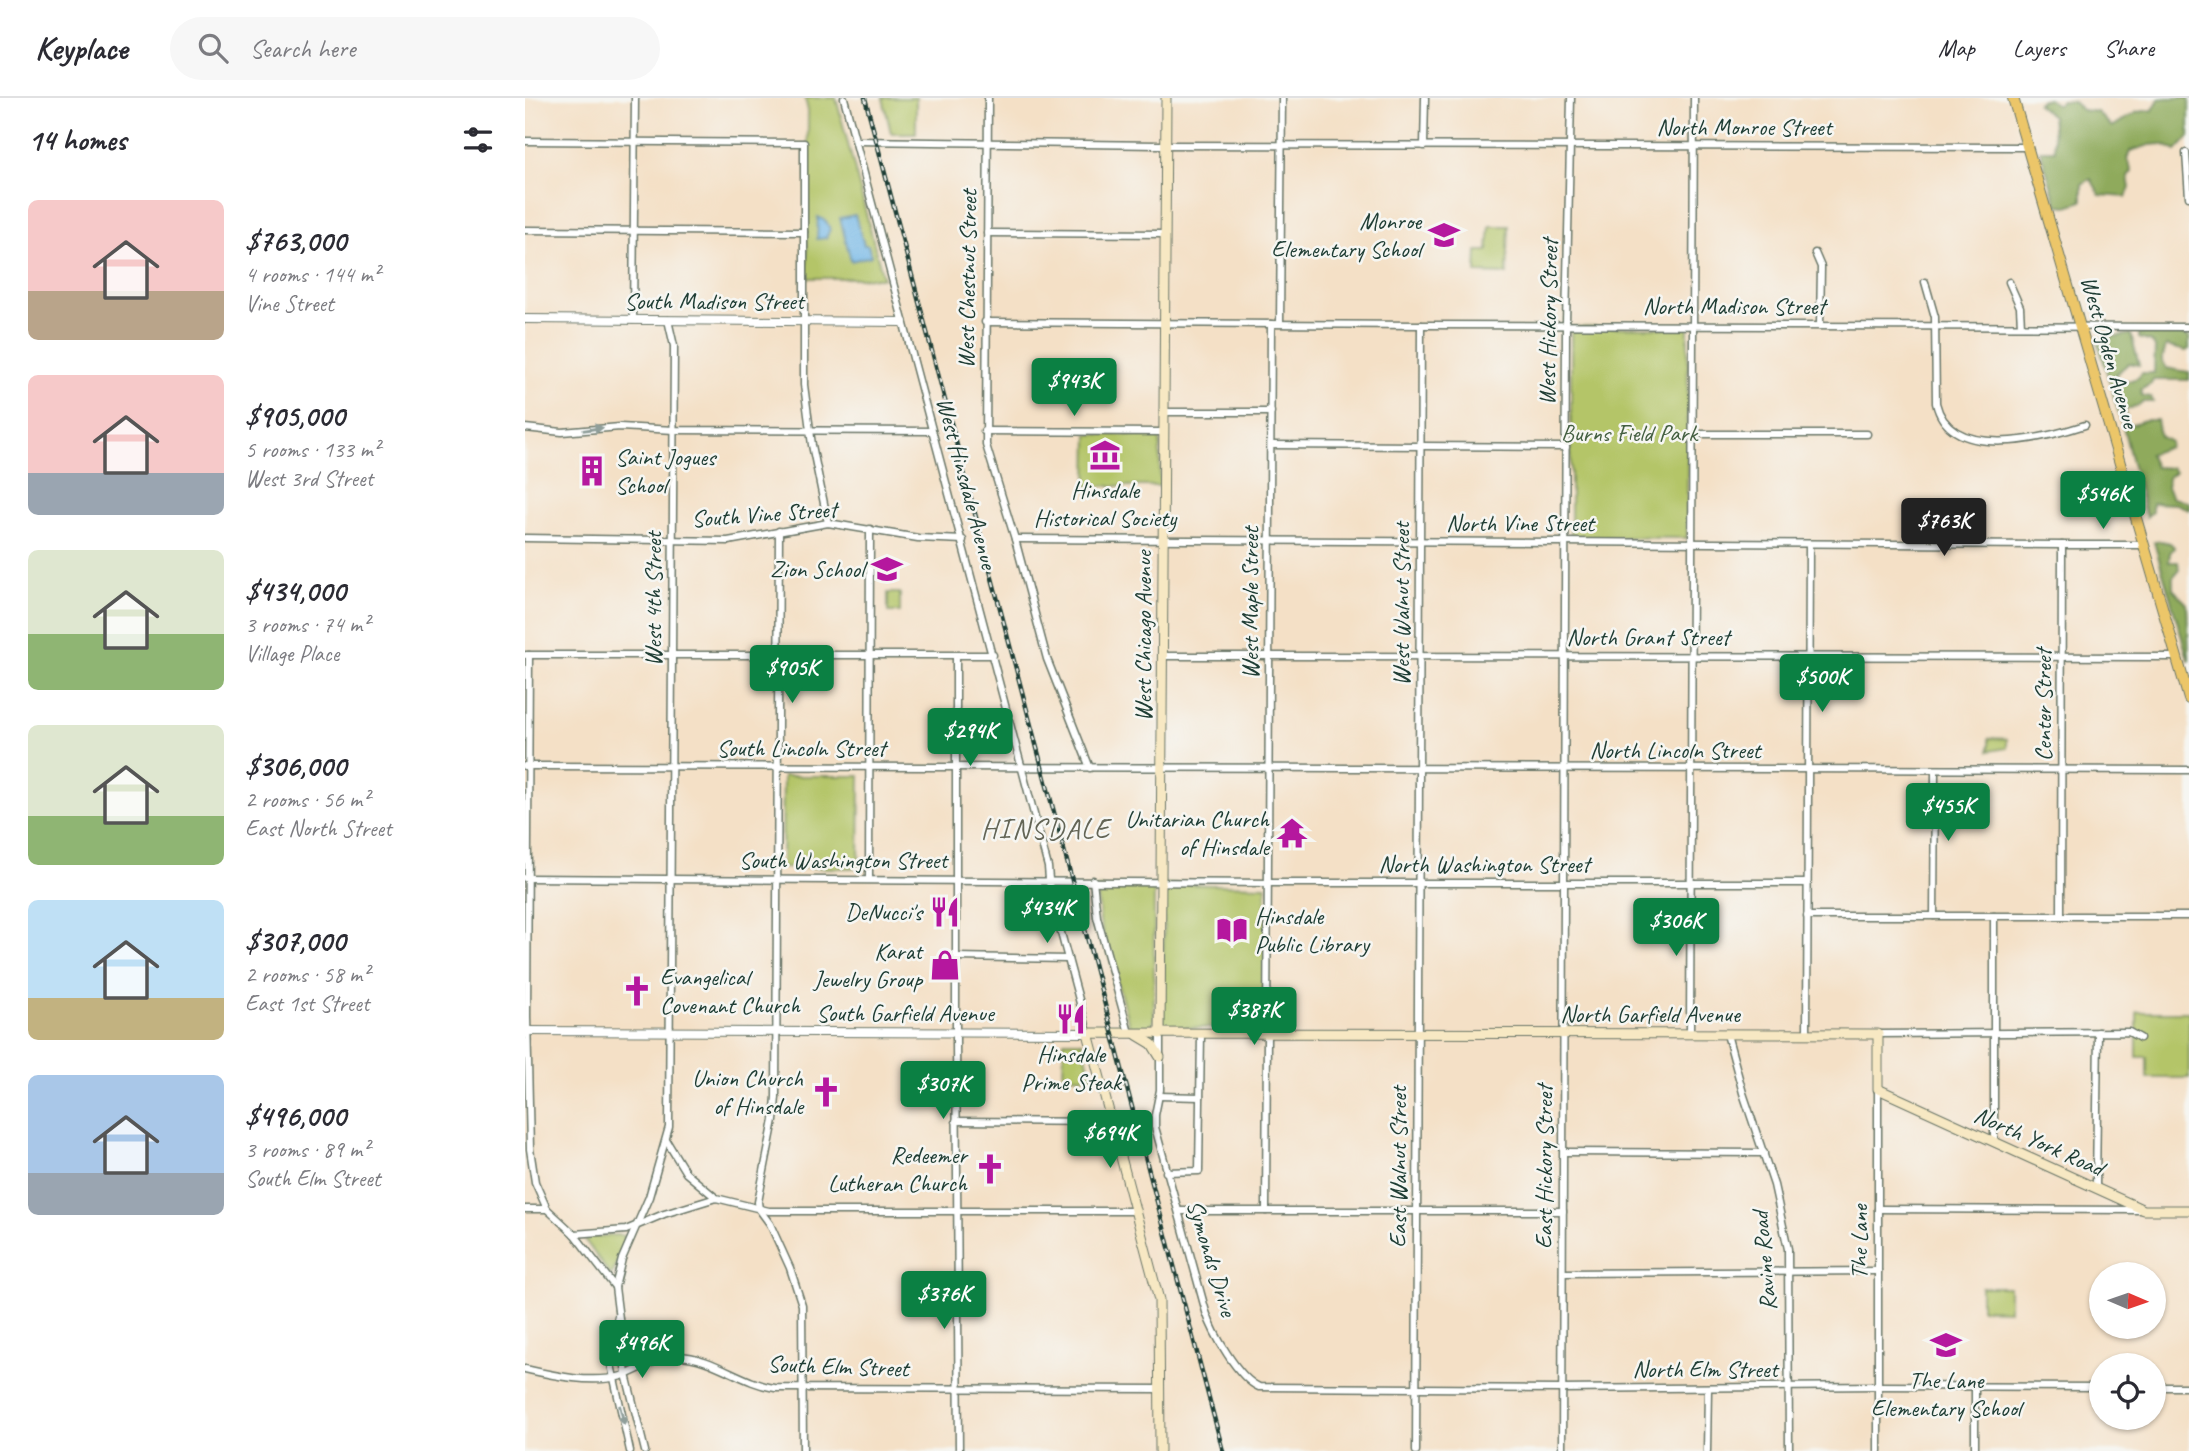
<!DOCTYPE html>
<html lang="en">
<head>
<meta charset="utf-8">
<style>
  :root { --surface:#fff; --page:#f7f7f7; --text:#2b2b33; --muted:#7c7c81; --line:#e1e1e2; --accent:#0b8043 }
  body { margin:0; font-family:Caveat,sans-serif; background:var(--page); color:var(--text); height:100vh; display:flex; flex-direction:column; font-size:26px; white-space:nowrap }
  * { box-sizing:border-box; margin:0 }
  p { font-size:23px; color:var(--muted) }
  .icon { flex:none; width:38px; height:38px; fill:none; stroke:currentColor; stroke-width:2; stroke-linecap:round; stroke-linejoin:round }
  .map { position:relative; flex:1; overflow:hidden }
  .side { display:flex; flex-direction:column; background:var(--surface); width:525px }
  .side>* { flex:none }
  .needle { width:46px; rotate:92deg }
  .buttons { position:absolute; left:1564px; top:1164px; display:grid; gap:14px }
  .buttons a { display:grid; place-items:center; width:77px; height:77px; border-radius:50%; background:var(--surface); box-shadow:0 2px 5px #0004; font-size:35px }
  .price { position:absolute; translate:-50% -60px; padding:0 16px; border-radius:7px; background:var(--accent); color:#fff; font-size:23px; line-height:46px; filter:drop-shadow(0 2px 4px #0008) }
  .price::after { content:''; position:absolute; left:50%; top:42px; width:21px; height:16px; margin-left:-10px; background:inherit; clip-path:polygon(0 0,100% 0,50% 100%) }
  .price.current { background:#222; color:#fff }
  ul { padding:0; list-style:none }
  li { display:flex; align-items:center; gap:21px; height:175px; padding:0 28px }
  li span { display:grid; place-items:center; flex:none; width:196px; height:140px; border-radius:10px; color:#555 }
  li>.icon { margin-inline-start:auto }
  span .icon { width:84px; height:84px; fill:#fffc; stroke-width:1 }
  li b { font-size:30px }
  h2 { display:flex; justify-content:space-between; align-items:center; height:84px; padding:0 28px; font-size:30px }
  header { display:flex; align-items:center; gap:42px; box-sizing:border-box; height:98px; padding:0 35px; background:var(--surface); border-bottom:2px solid var(--line) }
  header strong { font-size:33px }
  nav { display:flex; gap:38px; margin-inline-start:auto; font-size:24px }
  .search { width:490px; height:63px; background:var(--page); display:flex; align-items:center; gap:18px; box-sizing:border-box; padding:0 24px; border-radius:38px; color:var(--muted); font-size:26px }
  main { display:flex; flex:1; min-height:0 }
  .map>svg:first-child { display:block }
  .green { fill:#b4c568; stroke:#6a814e; stroke-width:2 }
  .forest { fill:#8faa5c; stroke:#577448; stroke-width:2 }
  .water { fill:#70b5e6; stroke:#48798d; stroke-width:2 }
  .lines { fill:none; stroke-linecap:round; stroke-linejoin:round }
  .minor-casing { stroke:#6a7667; stroke-width:9 }
  .tertiary-casing { stroke:#6a7667; stroke-width:10 }
  .secondary-casing { stroke:#6a7667; stroke-width:11 }
  .primary-casing { stroke:#6a7667; stroke-width:12 }
  .minor { stroke:#fff; stroke-width:6 }
  .tertiary { stroke:#fff; stroke-width:8 }
  .secondary { stroke:#f7e8c3; stroke-width:9 }
  .primary { stroke:#ecc669; stroke-width:10 }
  .rail-casing { stroke:#1f3d34; stroke-width:4.5 }
  .rail { stroke:#f6f6f2; stroke-width:2; stroke-dasharray:5; stroke-linecap:butt }
  .oneway { fill:#8f9e9a }
  .labels { text-anchor:middle; stroke-width:5; stroke-linejoin:round; paint-order:stroke }
  .street-label { font-size:24px; fill:#1f3d34; stroke:#f6f6f2 }
  .poi-label { font-size:24px; fill:#1f3d34; stroke:#f6f6f2; text-anchor:end }
  .park-label { font-size:24px; fill:#445f41; stroke:#f6f6f2 }
  .quarter-label { font-size:28px; letter-spacing:2px; fill:#636556; stroke:#f6f6f2 }
</style>
</head>
<body>
<header>
<strong>Keyplace</strong>
<div class="search"><svg class="icon" aria-label="search" viewBox="0 0 24 24"><circle cx="10" cy="10" r="6"/><path d="M15 15l6 6"/></svg>Search here</div>
<nav><a>Map</a><a>Layers</a><a>Share</a></nav>
</header>
<main>
<section class="side">
<h2>14 homes<svg class="icon" aria-label="filters" viewBox="0 0 24 24"><path d="M4 7h16M4 17h16"/><circle cx="9" cy="7" r="2"/><circle cx="15" cy="17" r="2"/></svg></h2>
<ul>
<li><span style="background:linear-gradient(#f6c9c9 65%,#b9a48a 0)"><svg class="icon" aria-label="home" viewBox="0 0 24 24"><path d="M3 11l9-7 9 7M6 9v11h12V9"/></svg></span><div><b>$763,000</b><p>4 rooms · 144 m²</p><p>Vine Street</p></div></li>
<li><span style="background:linear-gradient(#f6c9c9 70%,#9aa5b1 0)"><svg class="icon" aria-label="home" viewBox="0 0 24 24"><path d="M3 11l9-7 9 7M6 9v11h12V9"/></svg></span><div><b>$905,000</b><p>5 rooms · 133 m²</p><p>West 3rd Street</p></div></li>
<li><span style="background:linear-gradient(#dfe7d0 60%,#8fb573 0)"><svg class="icon" aria-label="home" viewBox="0 0 24 24"><path d="M3 11l9-7 9 7M6 9v11h12V9"/></svg></span><div><b>$434,000</b><p>3 rooms · 74 m²</p><p>Village Place</p></div></li>
<li><span style="background:linear-gradient(#dfe7d0 65%,#8fb573 0)"><svg class="icon" aria-label="home" viewBox="0 0 24 24"><path d="M3 11l9-7 9 7M6 9v11h12V9"/></svg></span><div><b>$306,000</b><p>2 rooms · 56 m²</p><p>East North Street</p></div></li>
<li><span style="background:linear-gradient(#bfe0f5 70%,#c2b280 0)"><svg class="icon" aria-label="home" viewBox="0 0 24 24"><path d="M3 11l9-7 9 7M6 9v11h12V9"/></svg></span><div><b>$307,000</b><p>2 rooms · 58 m²</p><p>East 1st Street</p></div></li>
<li><span style="background:linear-gradient(#a9c7e8 70%,#9aa5b1 0)"><svg class="icon" aria-label="home" viewBox="0 0 24 24"><path d="M3 11l9-7 9 7M6 9v11h12V9"/></svg></span><div><b>$496,000</b><p>3 rooms · 89 m²</p><p>South Elm Street</p></div></li>
</ul>
</section>
<div class="map">
<svg width="1664" height="1353" viewBox="0 0 1664 1353">
  <rect width="100%" height="100%" fill="#f6f6f2"/>
  <filter id="ink" filterUnits="userSpaceOnUse"><feTurbulence type="fractalNoise" baseFrequency=".0143" numOctaves="2"/><feDisplacementMap in="SourceGraphic" scale="14" xChannelSelector="R" yChannelSelector="G"/><feConvolveMatrix kernelMatrix="1 2 1 2 8 2 1 2 1" color-interpolation-filters="sRGB"/></filter>
  <filter id="wash" filterUnits="userSpaceOnUse"><feTurbulence type="fractalNoise" baseFrequency=".00686" numOctaves="4" result="noise"/><feDisplacementMap in="SourceGraphic" scale="28" xChannelSelector="R" yChannelSelector="G"/><feGaussianBlur stdDeviation="1.57" result="paint"/><feColorMatrix in="noise" values="0 0 0 0 0 0 0 0 0 0 0 0 0 0 0 0 0 1.4 0 .05"/><feComposite in="paint" operator="in"/></filter>
  <g filter="url(#wash)">
    <rect width="100%" height="100%" fill="#f4e0c6"/>
    <g class="green">
      <path d="M280,0H311L358,180H282L283,13Z"/>
      <path d="M358,0H391V35H366Z"/>
      <path d="M965,128H984L982,176L951,175L952,153H963Z"/>
      <path d="M1046,229L1163,230L1162,440L1046,439Z"/>
      <path d="M563,336L635,337V388H562Z"/>
      <rect x="363" y="495" width="12" height="19"/>
      <path d="M1464,640L1482,641V650L1464,653Z"/>
      <path d="M258,678H335L334,770H257Z"/>
      <path d="M639,786L741,788L739,931L638,929Z"/>
      <path d="M578,789L580,791L624,789L629,792V921L626,929L605,930L575,824L572,790Z"/>
      <path d="M1612,914H1664V980H1622V959H1612Z"/>
      <path d="M539,943H557L567,979L538,978Z"/>
      <path d="M94,1137L99,1138L100,1143L88,1175L85,1177L60,1142L64,1139Z"/>
      <path d="M1456,1189H1484V1212L1456,1211Z"/>
    </g>
    <g class="forest">
      <path d="M1642,0H1664V39L1651,53L1637,46L1625,47L1605,53L1602,61L1607,74L1603,79L1605,90L1601,99L1575,97L1566,81L1557,86V103L1542,108L1532,107L1515,52H1530L1527,18L1512,6L1515,3L1523,1L1532,7L1537,3L1549,4L1557,12L1572,14L1587,29L1612,14L1628,12L1634,1Z"/>
      <path d="M1650,234L1664,239V251L1661,253L1641,248L1637,262L1641,270L1664,274V282H1628L1626,286L1615,292L1617,298L1626,299L1628,304H1618L1615,307L1600,312L1601,319L1597,326L1573,244L1578,240L1606,236L1614,267L1604,265L1590,277L1593,286L1613,280L1617,275H1629L1630,249L1626,244L1614,240V235Z"/>
      <path d="M1620,322H1632L1635,338L1645,344L1644,349L1624,356L1630,369L1647,370L1650,374L1643,379L1642,389L1647,400L1664,404V411L1651,406L1627,405V414L1621,419L1598,329Z"/>
      <path d="M1636,443L1645,445L1649,449L1645,455L1644,464H1653L1654,472L1648,479V491L1662,506L1664,564L1629,444Z"/>
    </g>
    <g class="water">
      <path d="M330,117L339,147H343L346,158L326,163L315,120Z"/>
      <path d="M293,119L301,123L305,131L301,140L292,141Z"/>
    </g>
  </g>
  <g filter="url(#ink)">
    <g class="lines">
      <g class="minor-casing">
        <g id="minor">
          <path d="M319,0L523,769L525,794L563,935"/>
          <path d="M463,0L461,347L490,441L522,561L565,670"/>
          <path d="M0,43L279,45V287L287,347L303,425"/>
          <path d="M332,43L633,47L1503,49"/>
          <path d="M899,48L900,0"/>
          <path d="M1661,55L1664,99"/>
          <path d="M0,132L279,134"/>
          <path d="M462,135L640,136"/>
          <path d="M1290,155L1296,169L1295,227"/>
          <path d="M1400,184L1410,219L1411,305C1425,365 1520,340 1560,327"/>
          <path d="M1484,184L1495,209L1496,228"/>
          <path d="M108,222L110,0"/>
          <path d="M460,224L896,227L1664,229"/>
          <path d="M755,225L757,0"/>
          <path d="M638,314H746"/>
          <path d="M0,330L37,334L95,329L149,332L407,333"/>
          <path d="M459,333L638,334"/>
          <path d="M1166,336H1342"/>
          <path d="M746,347L1041,349"/>
          <path d="M254,433L251,999L249,1022L233,1104L234,1111L245,1126L265,1170L277,1207L278,1353"/>
          <path d="M0,440L203,443L303,425L393,440L438,442"/>
          <path d="M490,441L1537,447L1536,818"/>
          <path d="M1537,447H1619"/>
          <path d="M1,557H468"/>
          <path d="M4,557L2,918L5,1051L10,1084L22,1111"/>
          <path d="M431,558V942L434,1353"/>
          <path d="M637,558L1652,559"/>
          <path d="M0,668L1664,672"/>
          <path d="M0,780L751,785H1282"/>
          <path d="M344,781L345,431"/>
          <path d="M568,782L572,819L604,935"/>
          <path d="M1282,818H1664"/>
          <path d="M1409,818L1410,673"/>
          <path d="M431,859L543,861"/>
          <path d="M635,936V992L630,1017V1029L681,1214C688,1235 713,1280 734,1289L1037,1291L1352,1288L1577,1289"/>
          <path d="M1165,936L1169,0"/>
          <path d="M1202,936L1218,995L1249,1087L1263,1151L1264,1353"/>
          <path d="M1282,936L1284,446"/>
          <path d="M1353,936L1604,934L1615,940"/>
          <path d="M634,998L675,999"/>
          <path d="M431,1023L588,1024"/>
          <path d="M141,1042L161,1075L191,1100"/>
          <path d="M1469,1044V818"/>
          <path d="M1039,1054L1239,1055"/>
          <path d="M641,1074L674,1073L676,936"/>
          <path d="M1571,1088L1573,934"/>
          <path d="M0,1111H22L49,1136L90,1189"/>
          <path d="M1353,1111L1614,1112"/>
          <path d="M654,1113H1038"/>
          <path d="M741,1113L746,226"/>
          <path d="M49,1136L101,1132L139,1116L191,1100L244,1113H611"/>
          <path d="M1038,1175L1353,1173"/>
          <path d="M93,1218L85,1250V1262L105,1353"/>
          <path d="M0,1271C30,1278 67,1286 97,1278C116,1272 132,1258 153,1258C188,1259 216,1285 250,1290L635,1291"/>
          <path d="M1629,1289H1664"/>
          <path d="M120,1353L101,1276L90,1189L97,1161L124,1099L144,1029L149,248L143,222"/>
          <path d="M891,1353L896,227"/>
          <path d="M1037,1353L1041,226L1046,0"/>
          <path d="M1182,1353L1183,1291"/>
          <path d="M1353,1353V991"/>
          <path d="M1450,1353V1289"/>
        </g>
      </g>
      <g class="tertiary-casing">
        <g id="tertiary">
          <path d="M0,221L378,224"/>
          <path d="M0,933L563,935"/>
        </g>
      </g>
      <g class="secondary-casing">
        <g id="secondary">
          <path d="M635,936L641,0"/>
          <path d="M612,937L627,946L635,959"/>
          <path d="M635,1353L634,1202L563,935L1353,936V991L1619,1112H1664"/>
        </g>
      </g>
      <g class="primary-casing">
        <path id="primary" d="M1488,0L1664,601"/>
      </g>
      <use href="#minor" class="minor"/>
      <use href="#tertiary" class="tertiary"/>
      <use href="#secondary" class="secondary"/>
      <use href="#primary" class="primary"/>
      <g class="rail-casing">
        <path id="rail" d="M340,0L698,1353"/>
      </g>
      <use href="#rail" class="rail"/>
    </g>
    <defs><path id="oneway-solid" d="M-6-.8H1V-3.2L6.5 0L1 3.2V.8H-6Z" transform="scale(1.75)"/></defs>
    <g class="oneway">
      <use href="#oneway-solid" transform="translate(68 331) rotate(-8)"/>
      <use href="#oneway-solid" transform="translate(97 1317) rotate(76)"/>
    </g>
  </g>
  <defs>
    <g id="school-bare" transform="scale(2.415)"><path d="M0-5L7-2L0 1L-7-2ZM-4 1L0 2.5L4 1V4Q0 6-4 4Z" fill="#b5179e" stroke="#f6f6f2" stroke-width="2.5" paint-order="stroke"/></g>
    <g id="museum-bare" transform="scale(2.415)"><path d="M0-6L6-3V-2H-6V-3ZM-5-1h2V3h-2ZM-1-1h2V3h-2ZM3-1h2V3H3ZM-6 4H6V6H-6Z" fill="#b5179e" stroke="#f6f6f2" stroke-width="2.5" paint-order="stroke"/></g>
    <g id="building-bare" transform="scale(2.415)"><path d="M-4-6H4V6H1V3H-1V6H-4ZM-2.5-4.3h1.7v1.8h-1.7ZM.8-4.3h1.7v1.8H.8ZM-2.5-1h1.7V.8h-1.7ZM.8-1h1.7V.8H.8Z" fill="#b5179e" stroke="#f6f6f2" stroke-width="2.5" paint-order="stroke"/></g>
    <g id="temple-bare" transform="scale(2.415)"><path d="M0-6L5-2H3V0L6.5 2.5H4V6H1.5V3h-3V6H-4V2.5H-6.5L-3 0V-2H-5Z" fill="#b5179e" stroke="#f6f6f2" stroke-width="2.5" paint-order="stroke"/></g>
    <g id="restaurant-bare" transform="scale(2.415)"><path d="M-5-6h1v4h1v-4h1v4h1v-4h1v5L-1.5 .5V6h-2V.5L-5-1ZM5-6V6H3V1.5H1.5Q1.5-4 5-6Z" fill="#b5179e" stroke="#f6f6f2" stroke-width="2.5" paint-order="stroke"/></g>
    <g id="library-bare" transform="scale(2.415)"><path d="M-6-4Q-3-5.5-.7-3.5V5Q-3 3-6 4ZM6-4Q3-5.5 .7-3.5V5Q3 3 6 4Z" fill="#b5179e" stroke="#f6f6f2" stroke-width="2.5" paint-order="stroke"/></g>
    <g id="shop-bare" transform="scale(2.415)"><path d="M-5-2.5h2.3a2.7 3.5 0 0 1 5.4 0H5L5.5 6h-11ZM-1.5-2.5h3a1.5 2.3 0 0 0-3 0Z" fill="#b5179e" stroke="#f6f6f2" stroke-width="2.5" paint-order="stroke"/></g>
    <g id="church-bare" transform="scale(2.415)"><path d="M-1.2-6h2.4v3.5h3.3v2.4h-3.3V6h-2.4V-.1h-3.3v-2.4h3.3Z" fill="#b5179e" stroke="#f6f6f2" stroke-width="2.5" paint-order="stroke"/></g>
  </defs>
  <g fill-rule="evenodd">
    <use href="#school-bare" x="919" y="137"/>
    <use href="#museum-bare" x="580" y="357"/>
    <use href="#building-bare" x="67" y="373"/>
    <use href="#school-bare" x="362" y="471"/>
    <use href="#temple-bare" x="767" y="735"/>
    <use href="#restaurant-bare" x="420" y="814"/>
    <use href="#library-bare" x="707" y="832"/>
    <use href="#shop-bare" x="420" y="867"/>
    <use href="#church-bare" x="112" y="893"/>
    <use href="#restaurant-bare" x="546" y="921"/>
    <use href="#church-bare" x="301" y="994"/>
    <use href="#church-bare" x="465" y="1071"/>
    <use href="#school-bare" x="1421" y="1247"/>
  </g>
  <g class="labels">
    <g class="street-label">
      <text x="1219" y="37">North Monroe Street</text>
      <text transform="translate(442 181) rotate(-89)" y="8">West Chestnut Street</text>
      <text x="189" y="211">South Madison Street</text>
      <text x="1209" y="216">North Madison Street</text>
      <text transform="translate(1023 224) rotate(-89)" y="8">West Hickory Street</text>
      <text transform="translate(1585 254) rotate(74)" y="8">West Ogden Avenue</text>
      <text transform="translate(442 385) rotate(75)" y="8">West Hinsdale Avenue</text>
      <text transform="translate(239 416) rotate(-4)" y="8">South Vine Street</text>
      <text x="995" y="433">North Vine Street</text>
      <text transform="translate(128 501) rotate(-90)" y="8">West 4th Street</text>
      <text transform="translate(725 505) rotate(-90)" y="8">West Maple Street</text>
      <text transform="translate(876 506) rotate(-90)" y="8">West Walnut Street</text>
      <text transform="translate(618 538) rotate(-90)" y="8">West Chicago Avenue</text>
      <text x="1123" y="547">North Grant Street</text>
      <text transform="translate(1518 607) rotate(-90)" y="8">Center Street</text>
      <text x="276" y="658">South Lincoln Street</text>
      <text x="1150" y="660">North Lincoln Street</text>
      <text x="318" y="770">South Washington Street</text>
      <text x="959" y="774">North Washington Street</text>
      <text x="380" y="923">South Garfield Avenue</text>
      <text x="1125" y="924">North Garfield Avenue</text>
      <text transform="translate(1514 1043) rotate(24)" y="8">North York Road</text>
      <text transform="translate(873 1069) rotate(-90)" y="8">East Walnut Street</text>
      <text transform="translate(1019 1069) rotate(-90)" y="8">East Hickory Street</text>
      <text transform="translate(1334 1144) rotate(-90)" y="8">The Lane</text>
      <text transform="translate(687 1160) rotate(73)" y="8">Symonds Drive</text>
      <text transform="translate(1239 1163) rotate(-95)" y="8">Ravine Road</text>
      <text transform="translate(313 1268) rotate(2)" y="8">South Elm Street</text>
      <text x="1180" y="1279">North Elm Street</text>
    </g>
    <g class="poi-label">
      <text x="896" y="131">Monroe<tspan x="896" dy="28">Elementary School</tspan></text>
      <text x="90" y="367" text-anchor="start">Saint Jogues<tspan x="90" dy="28">School</tspan></text>
      <text x="580" y="400" text-anchor="middle">Hinsdale<tspan x="580" dy="28">Historical Society</tspan></text>
      <text x="339" y="479">Zion School</text>
      <text x="744" y="729">Unitarian Church<tspan x="744" dy="28">of Hinsdale</tspan></text>
      <text x="397" y="822">DeNucci's</text>
      <text x="730" y="826" text-anchor="start">Hinsdale<tspan x="730" dy="28">Public Library</tspan></text>
      <text x="397" y="861">Karat<tspan x="397" dy="28">Jewelry Group</tspan></text>
      <text x="135" y="887" text-anchor="start">Evangelical<tspan x="135" dy="28">Covenant Church</tspan></text>
      <text x="546" y="964" text-anchor="middle">Hinsdale<tspan x="546" dy="28">Prime Steak</tspan></text>
      <text x="278" y="988">Union Church<tspan x="278" dy="28">of Hinsdale</tspan></text>
      <text x="442" y="1065">Redeemer<tspan x="442" dy="28">Lutheran Church</tspan></text>
      <text x="1421" y="1290" text-anchor="middle">The Lane<tspan x="1421" dy="28">Elementary School</tspan></text>
    </g>
    <g class="park-label">
      <text x="1104" y="343">Burns Field Park</text>
    </g>
    <g class="quarter-label">
      <text x="521" y="740">HINSDALE</text>
    </g>
  </g>
</svg>
<div class="buttons">
<a><svg class="needle" viewBox="-14 -14 28 28"><path d="M0-13l5 13h-10z" fill="#e53935"/><path d="M0 13l5-13h-10z" fill="#7c7c81"/></svg></a>
<a><svg class="icon" aria-label="locate" viewBox="0 0 24 24"><circle cx="12" cy="12" r="6"/><path d="M12 2v4M12 18v4M2 12h4M18 12h4"/></svg></a>
</div>
<b class="price" style="left:549px;top:320px">$943K</b>
<b class="price" style="left:1578px;top:433px">$546K</b>
<b class="price current" style="left:1419px;top:460px">$763K</b>
<b class="price" style="left:267px;top:607px">$905K</b>
<b class="price" style="left:1297px;top:616px">$500K</b>
<b class="price" style="left:445px;top:670px">$294K</b>
<b class="price" style="left:1423px;top:745px">$455K</b>
<b class="price" style="left:522px;top:847px">$434K</b>
<b class="price" style="left:1151px;top:860px">$306K</b>
<b class="price" style="left:729px;top:949px">$387K</b>
<b class="price" style="left:418px;top:1023px">$307K</b>
<b class="price" style="left:585px;top:1072px">$694K</b>
<b class="price" style="left:419px;top:1233px">$376K</b>
<b class="price" style="left:117px;top:1282px">$496K</b>
</div>
</main>
</body>
</html>
